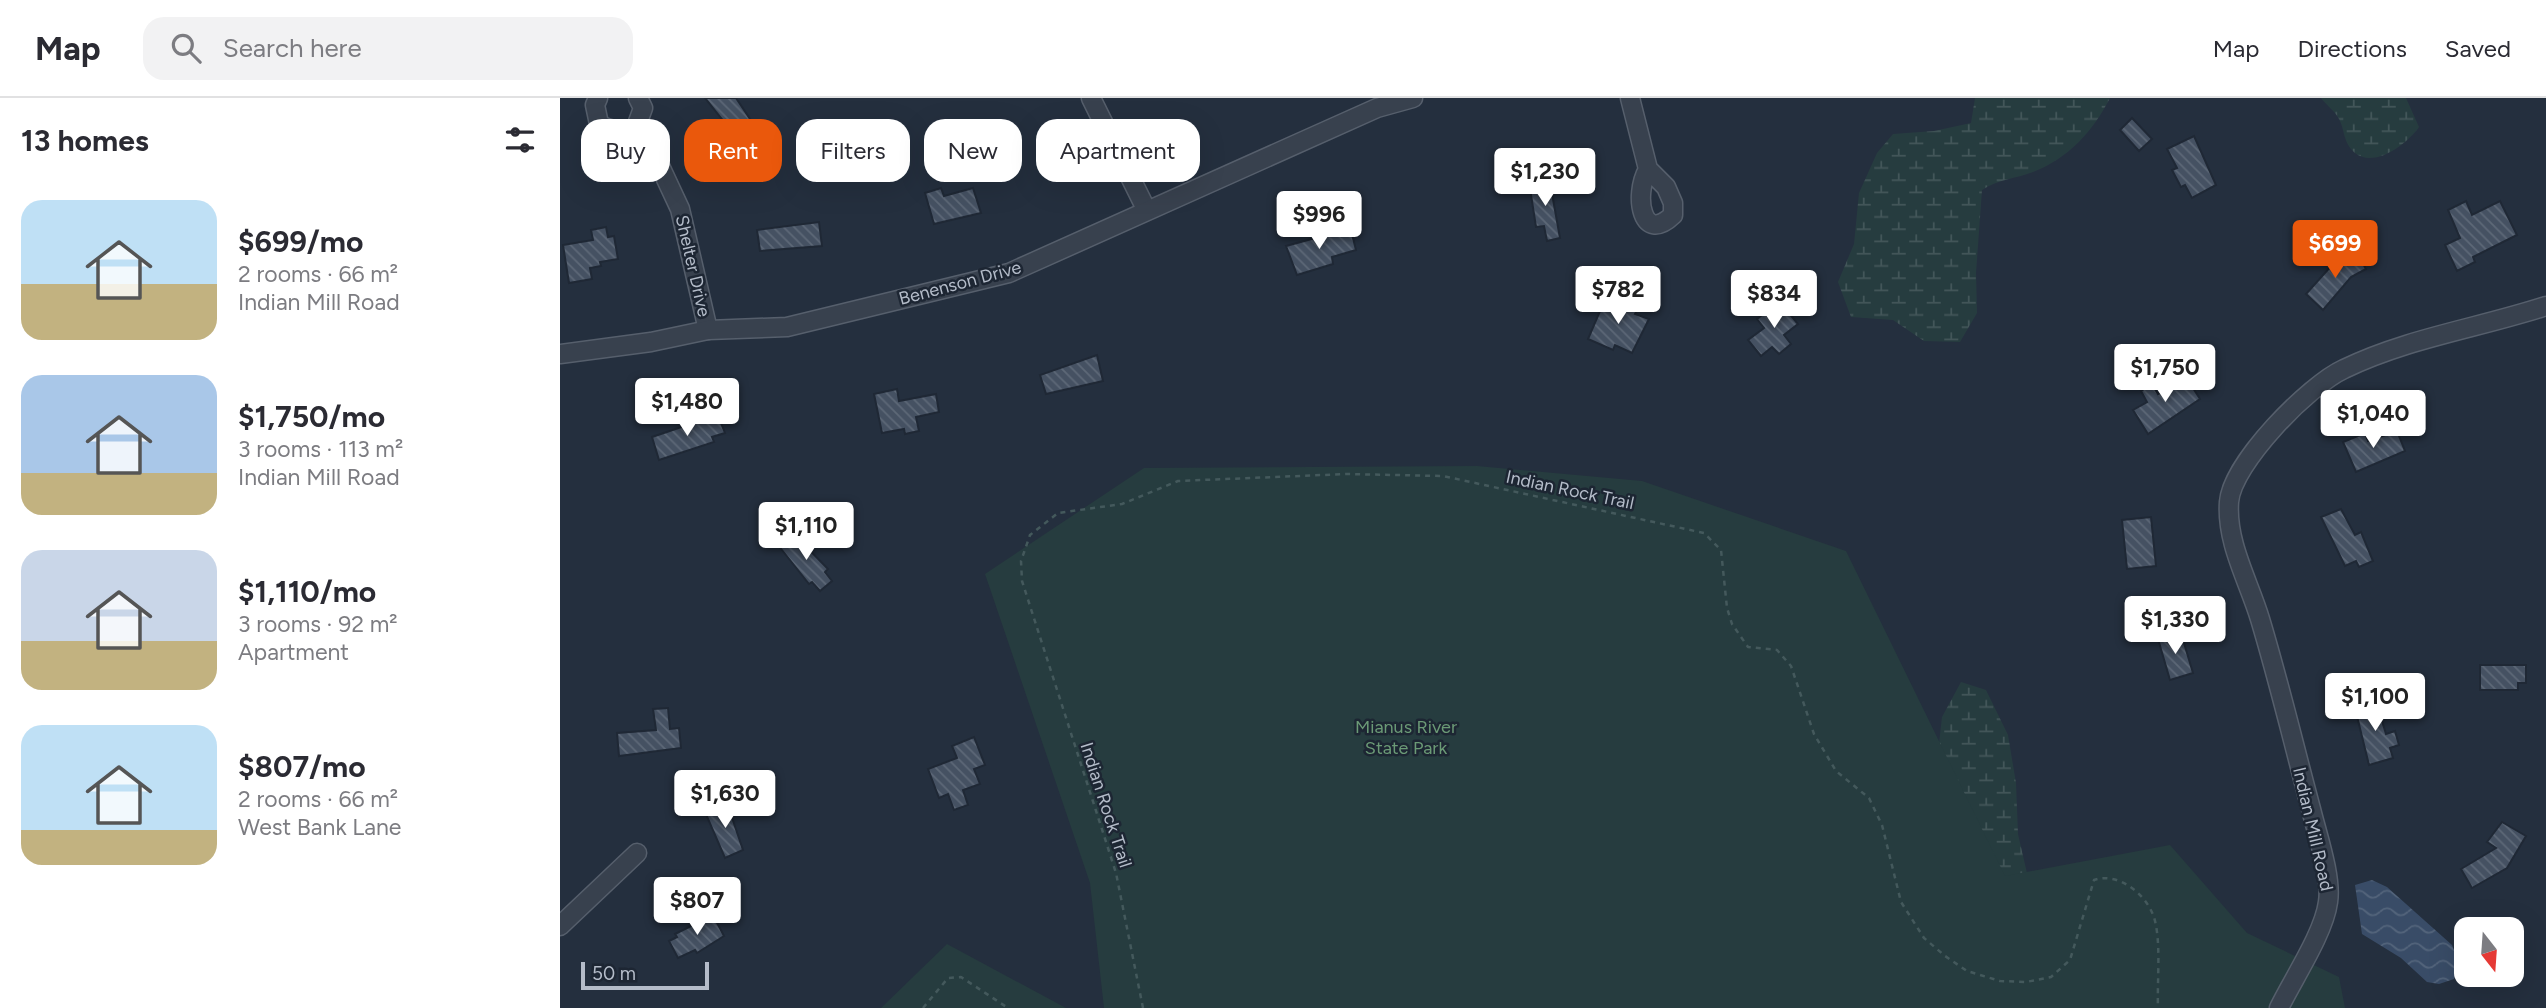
<!DOCTYPE html>
<html lang="en">
<head>
<meta charset="utf-8">
<style>
  :root { --surface:#fff; --page:#f2f2f3; --text:#2b2b33; --muted:#7c7c81; --line:#e1e1e2; --accent:#ea580c }
  body { margin:0; font-family:Figtree,sans-serif; background:var(--page); color:var(--text); height:100vh; display:flex; flex-direction:column; font-size:26px; white-space:nowrap }
  * { box-sizing:border-box; margin:0 }
  p { font-size:23px; color:var(--muted) }
  .icon { flex:none; width:38px; height:38px; fill:none; stroke:currentColor; stroke-width:2; stroke-linecap:round; stroke-linejoin:round }
  .map { position:relative; flex:1; overflow:hidden }
  .details { display:flex; flex-direction:column; background:var(--surface); width:560px }
  .details>* { flex:none }
  .top-card { position:absolute; left:21px; top:21px; width:665px; height:63px; display:flex; gap:14px }
  .needle { width:46px; rotate:163deg }
  .buttons { position:absolute; left:1894px; top:819px; display:grid; gap:14px }
  .buttons a { display:grid; place-items:center; width:70px; height:70px; border-radius:14px; background:var(--surface); box-shadow:0 7px 28px #0002; font-size:35px }
  .scale { position:absolute; left:21px; bottom:18px; width:128px; box-sizing:border-box; padding-left:7px; border:4px solid #b4bcc9; border-top:0; font-size:19px; line-height:24px; white-space:nowrap; color:#b4bcc9; -webkit-text-stroke:5px #1d2633; paint-order:stroke }
  .price { position:absolute; translate:-50% -60px; padding:0 16px; border-radius:7px; background:#fff; color:#222; font-size:23px; line-height:46px; filter:drop-shadow(0 2px 4px #0008) }
  .price::after { content:''; position:absolute; left:50%; top:42px; width:21px; height:16px; margin-left:-10px; background:inherit; clip-path:polygon(0 0,100% 0,50% 100%) }
  .price.current { background:var(--accent); color:#fff }
  ul { padding:0; list-style:none }
  li { display:flex; align-items:center; gap:21px; height:175px; padding:0 21px }
  li span { display:grid; place-items:center; flex:none; width:196px; height:140px; border-radius:21px; color:#555 }
  li>.icon { margin-inline-start:auto }
  span .icon { width:84px; height:84px; fill:#fffc; stroke-width:1 }
  li b { font-size:30px }
  h2 { display:flex; justify-content:space-between; align-items:center; height:84px; padding:0 21px; font-size:30px }
  .tag { padding:0 24px; border-radius:21px; background:var(--surface); box-shadow:0 7px 28px #0002; font-size:24px; line-height:63px }
  .tag.current { background:var(--accent); color:#fff }
  header { display:flex; align-items:center; gap:42px; box-sizing:border-box; height:98px; padding:0 35px; background:var(--surface); border-bottom:2px solid var(--line) }
  header strong { font-size:33px }
  nav { display:flex; gap:38px; margin-inline-start:auto; font-size:24px }
  .search { width:490px; height:63px; background:var(--page); display:flex; align-items:center; gap:18px; box-sizing:border-box; padding:0 24px; border-radius:21px; color:var(--muted); font-size:26px }
  main { display:flex; flex:1; min-height:0 }
  .map>svg:first-child { display:block }
  .wetland { fill:url(#wetland-marsh) }
  .park { fill:#263c3f }
  .water { fill:url(#water-waves) }
  .building { fill:url(#building-back-hatch); stroke:#1f2835; stroke-width:2 }
  .lines { fill:none; stroke-linecap:round; stroke-linejoin:round }
  .minor-casing { stroke:#565f6c; stroke-width:21 }
  .path { stroke:#44595c; stroke-width:2.5; stroke-dasharray:5 5; stroke-linecap:butt }
  .minor { stroke:#38414e; stroke-width:18 }
  .labels { text-anchor:middle; stroke-width:5; stroke-linejoin:round; paint-order:stroke }
  .street-label { font-size:18px; fill:#b4bcc9; stroke:#1d2633 }
  .park-label { font-size:18px; fill:#6b9a76; stroke:#1d2633 }
</style>
</head>
<body>
<header>
<strong>Map</strong>
<div class="search"><svg class="icon" aria-label="search" viewBox="0 0 24 24"><circle cx="10" cy="10" r="6"/><path d="M15 15l6 6"/></svg>Search here</div>
<nav><a>Map</a><a>Directions</a><a>Saved</a></nav>
</header>
<main>
<section class="details">
<h2>13 homes<svg class="icon" aria-label="filters" viewBox="0 0 24 24"><path d="M4 7h16M4 17h16"/><circle cx="9" cy="7" r="2"/><circle cx="15" cy="17" r="2"/></svg></h2>
<ul>
<li><span style="background:linear-gradient(#bfe0f5 60%,#c2b280 0)"><svg class="icon" aria-label="home" viewBox="0 0 24 24"><path d="M3 11l9-7 9 7M6 9v11h12V9"/></svg></span><div><b>$699/mo</b><p>2 rooms · 66 m²</p><p>Indian Mill Road</p></div></li>
<li><span style="background:linear-gradient(#a9c7e8 70%,#c2b280 0)"><svg class="icon" aria-label="home" viewBox="0 0 24 24"><path d="M3 11l9-7 9 7M6 9v11h12V9"/></svg></span><div><b>$1,750/mo</b><p>3 rooms · 113 m²</p><p>Indian Mill Road</p></div></li>
<li><span style="background:linear-gradient(#c9d6e8 65%,#c2b280 0)"><svg class="icon" aria-label="home" viewBox="0 0 24 24"><path d="M3 11l9-7 9 7M6 9v11h12V9"/></svg></span><div><b>$1,110/mo</b><p>3 rooms · 92 m²</p><p>Apartment</p></div></li>
<li><span style="background:linear-gradient(#bfe0f5 75%,#c2b280 0)"><svg class="icon" aria-label="home" viewBox="0 0 24 24"><path d="M3 11l9-7 9 7M6 9v11h12V9"/></svg></span><div><b>$807/mo</b><p>2 rooms · 66 m²</p><p>West Bank Lane</p></div></li>
</ul>
</section>
<div class="map">
<svg width="1986" height="910" viewBox="0 0 1986 910">
  <defs>
    <pattern id="wetland-marsh" width="20" height="14" patternUnits="userSpaceOnUse" patternTransform="scale(1.75)"><rect width="20" height="14" fill="#263c3f"/><path d="M1 5h8M5 5V1M11 12h8M15 12V8" fill="none" stroke="#435659"/></pattern>
    <pattern id="water-waves" width="16" height="10" patternUnits="userSpaceOnUse" patternTransform="scale(1.75)"><rect width="16" height="10" fill="#394c67"/><path d="M0 5q4-4 8 0t8 0" fill="none" stroke="#53647b"/></pattern>
    <pattern id="building-back-hatch" width="6" height="6" patternUnits="userSpaceOnUse" patternTransform="scale(1.75)"><rect width="6" height="6" fill="#455162"/><path d="M-1 5l2 2M0 0l6 6M5-1l2 2" fill="none" stroke="#5d6877"/></pattern>
  </defs>
  <rect width="100%" height="100%" fill="#242f3e"/>
  <g class="wetland">
    <path d="M1415,0H1550C1533,33 1509,60 1473,74C1455,81 1439,81 1422,92L1416,175L1417,215L1400,244L1364,243L1333,222L1291,219L1278,184L1294,146L1299,95L1317,55L1333,36L1374,33L1411,25Z"/>
    <path d="M1761,0H1846L1859,29C1848,45 1815,71 1795,55C1783,45 1785,32 1779,21C1775,13 1766,7 1761,0Z"/>
    <path d="M1401,584L1426,592L1448,637L1456,685L1458,736L1475,810L1485,891L1374,691L1382,619Z"/>
  </g>
  <g class="park">
    <path d="M917,368L1082,383L1286,453L1445,778L1610,747L1687,835L1779,879L1785,910H544L530,785L425,476L584,370Z"/>
    <path d="M387,846L506,910H321Z"/>
  </g>
  <path class="water" d="M1812,782L1827,789L1892,847L1897,860L1894,881L1879,886L1867,884L1841,860L1802,836L1795,787Z"/>
  <g class="building">
    <path d="M145,0H176L202,39L185,50Z"/>
    <path d="M1572,20L1592,41L1579,53L1560,32Z"/>
    <path d="M1634,38L1656,87L1632,100L1625,87L1621,89L1612,72L1617,70L1607,51Z"/>
    <path d="M989,79L1000,140L987,143L984,128L976,129L969,84Z"/>
    <path d="M381,90L384,98L413,90L421,115L374,126L365,95Z"/>
    <path d="M1906,103L1912,117L1940,103L1957,137L1913,159L1915,164L1897,173L1885,147L1900,140L1888,112Z"/>
    <path d="M259,124L262,148L200,153L197,132Z"/>
    <path d="M46,129L48,139L54,138L58,161L40,164L41,168L30,170L32,181L9,185L3,147L33,142L31,132Z"/>
    <path d="M781,133L782,138L792,136L796,152L772,159L773,166L737,177L726,148Z"/>
    <path d="M1796,153L1806,171L1791,179L1763,212L1746,196L1772,167Z"/>
    <path d="M1046,199L1064,207L1066,202L1079,207L1075,216L1089,221L1072,255L1055,247L1053,252L1028,241Z"/>
    <path d="M1219,203L1238,226L1224,237L1231,246L1219,256L1212,249L1201,258L1188,242L1204,230L1197,221Z"/>
    <path d="M537,257L543,283L486,296L480,277Z"/>
    <path d="M1626,279L1640,301L1588,336L1573,312L1587,304L1581,293L1592,286L1598,296Z"/>
    <path d="M337,291L339,303L376,296L379,314L356,319L359,333L345,336L344,331L322,335L314,296Z"/>
    <path d="M159,320L165,335L152,339L154,344L99,362L92,339L145,321L147,324Z"/>
    <path d="M1837,333L1845,353L1796,374L1783,344L1805,335L1808,343Z"/>
    <path d="M1781,411L1795,437L1801,434L1813,463L1799,469L1796,463L1785,468L1761,419Z"/>
    <path d="M1591,419L1596,468L1567,471L1562,422Z"/>
    <path d="M233,435L268,471L265,474L272,483L260,493L252,484L249,486L218,447Z"/>
    <path d="M1621,535L1633,575L1610,582L1598,541Z"/>
    <path d="M1920,567H1966V585H1958V592H1920Z"/>
    <path d="M1815,600L1826,636L1835,633L1839,647L1830,650L1833,660L1809,667L1794,606Z"/>
    <path d="M108,610L110,631L119,630L121,650L59,658L57,635L96,632L93,611Z"/>
    <path d="M414,639L425,667L414,671L420,686L403,692L408,707L394,712L388,696L379,700L368,671L397,660L392,648Z"/>
    <path d="M167,705L183,752L165,760L145,714Z"/>
    <path d="M1942,724L1966,738L1947,770L1912,790L1901,771L1936,750L1927,744Z"/>
    <path d="M153,817L164,838L137,855L135,852L118,860L109,843L117,839L115,836Z"/>
  </g>
  <g class="lines">
    <g class="minor-casing">
      <g id="minor">
        <path d="M38,0L35,7L39,26C51,34 61,33 75,32"/>
        <path d="M531,0L586,111"/>
        <path d="M1070,0L1088,71L1106,89L1113,105V117C1082,147 1073,98 1088,71"/>
        <path d="M75,32L99,66L120,111L148,232"/>
        <path d="M75,32L83,10L78,0"/>
        <path d="M0,256L91,244L148,232L227,229L449,175L817,10L853,0"/>
        <path d="M0,828L77,755"/>
        <path d="M1719,910C1733,881 1764,835 1768,804C1772,779 1757,736 1751,711C1734,648 1719,584 1700,521C1689,484 1666,445 1669,404C1672,365 1749,287 1784,271C1848,240 1919,230 1986,208"/>
      </g>
    </g>
    <g class="path">
      <path d="M363,910L388,880L401,879L448,910"/>
      <path d="M583,910L556,775L462,483L461,463L470,437L498,415L562,406L618,383L787,376L883,378L1144,435L1161,452L1167,510L1172,526L1188,549L1217,552L1231,568L1254,636L1276,673L1309,700L1322,727L1341,804L1364,840L1385,858L1407,873L1440,883L1466,884L1491,879L1510,862L1534,782C1559,773 1589,798 1595,823C1601,847 1597,884 1598,910"/>
    </g>
    <use href="#minor" class="minor"/>
  </g>
  <g class="labels">
    <g class="street-label">
      <text transform="translate(133 168) rotate(77)" y="6">Shelter Drive</text>
      <text transform="translate(400 185) rotate(-15)" y="6">Benenson Drive</text>
      <text transform="translate(1010 392) rotate(12)" y="6">Indian Rock Trail</text>
      <text transform="translate(546 707) rotate(72)" y="6">Indian Rock Trail</text>
      <text transform="translate(1753 731) rotate(77)" y="6">Indian Mill Road</text>
    </g>
    <g class="park-label">
      <text x="846" y="635">Mianus River<tspan x="846" dy="21">State Park</tspan></text>
    </g>
  </g>
</svg>
<div class="buttons">
<a><svg class="needle" viewBox="-14 -14 28 28"><path d="M0-13l5 13h-10z" fill="#e53935"/><path d="M0 13l5-13h-10z" fill="#7c7c81"/></svg></a>
</div>
<div class="scale">50 m</div>
<b class="price" style="left:985px;top:110px">$1,230</b>
<b class="price" style="left:759px;top:153px">$996</b>
<b class="price current" style="left:1775px;top:182px">$699</b>
<b class="price" style="left:1058px;top:228px">$782</b>
<b class="price" style="left:1214px;top:232px">$834</b>
<b class="price" style="left:1605px;top:306px">$1,750</b>
<b class="price" style="left:127px;top:340px">$1,480</b>
<b class="price" style="left:1813px;top:352px">$1,040</b>
<b class="price" style="left:246px;top:464px">$1,110</b>
<b class="price" style="left:1615px;top:558px">$1,330</b>
<b class="price" style="left:1815px;top:635px">$1,100</b>
<b class="price" style="left:165px;top:732px">$1,630</b>
<b class="price" style="left:137px;top:839px">$807</b>
<div class="top-card">
<a class="tag">Buy</a>
<a class="tag current">Rent</a>
<a class="tag">Filters</a>
<a class="tag">New</a>
<a class="tag">Apartment</a>
</div>
</div>
</main>
</body>
</html>
